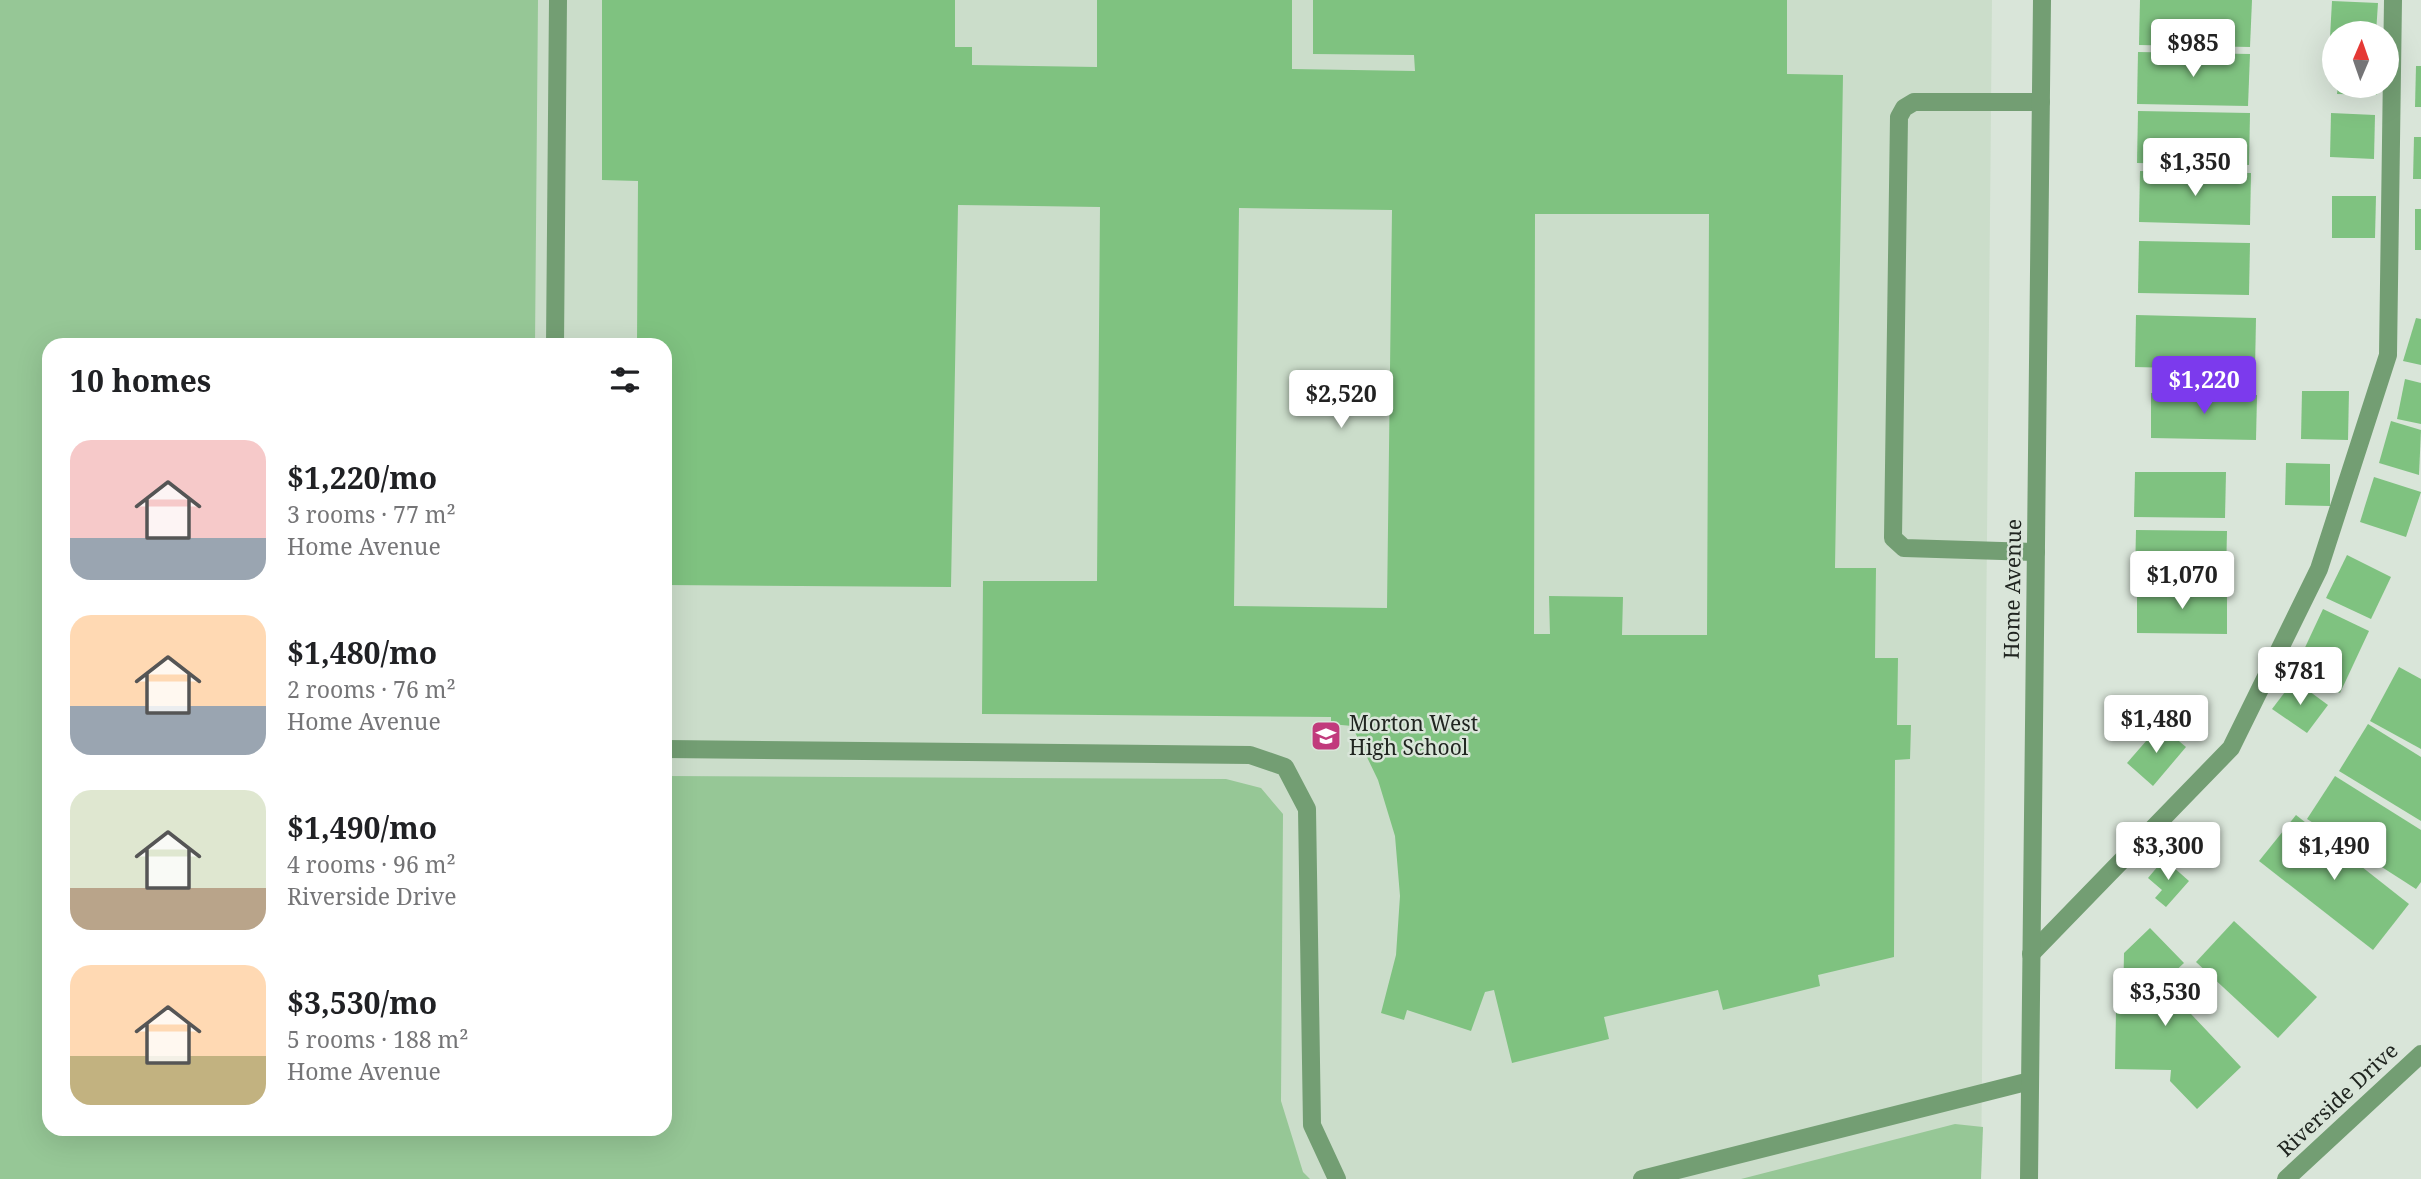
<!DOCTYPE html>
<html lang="en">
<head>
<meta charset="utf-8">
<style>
  :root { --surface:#fff; --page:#f6f6f6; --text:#202124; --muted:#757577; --accent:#7c3aed }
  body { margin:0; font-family:"Noto Serif",serif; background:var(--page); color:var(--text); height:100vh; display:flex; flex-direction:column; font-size:26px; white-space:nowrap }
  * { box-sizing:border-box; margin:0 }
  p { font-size:23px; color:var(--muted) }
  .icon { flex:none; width:38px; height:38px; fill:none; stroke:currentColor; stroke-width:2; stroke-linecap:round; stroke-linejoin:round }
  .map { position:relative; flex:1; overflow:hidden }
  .sheet { position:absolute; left:42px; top:338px; width:630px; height:798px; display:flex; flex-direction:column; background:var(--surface); border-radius:21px; box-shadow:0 7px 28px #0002 }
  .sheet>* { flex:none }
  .needle { width:46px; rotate:2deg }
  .tools { position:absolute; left:2322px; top:21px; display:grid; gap:14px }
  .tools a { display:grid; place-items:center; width:77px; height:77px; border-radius:50%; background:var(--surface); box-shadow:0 7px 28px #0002; font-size:35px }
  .price { position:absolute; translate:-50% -60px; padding:0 16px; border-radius:7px; background:#fff; color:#222; font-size:23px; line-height:46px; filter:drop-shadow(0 2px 4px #0008) }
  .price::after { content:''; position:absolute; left:50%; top:42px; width:21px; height:16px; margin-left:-10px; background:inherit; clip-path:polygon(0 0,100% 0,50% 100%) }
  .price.on { background:var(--accent); color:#fff }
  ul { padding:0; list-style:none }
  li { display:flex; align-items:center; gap:21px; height:175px; padding:0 28px }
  li span { display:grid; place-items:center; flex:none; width:196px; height:140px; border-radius:21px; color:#555 }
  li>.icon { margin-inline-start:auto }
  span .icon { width:84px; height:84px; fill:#fffc; stroke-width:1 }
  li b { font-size:30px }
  h2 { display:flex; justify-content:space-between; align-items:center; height:84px; padding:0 28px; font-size:30px }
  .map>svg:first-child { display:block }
  .built { fill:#cbddca; fill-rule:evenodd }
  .green { fill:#96c796 }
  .building { fill:#7fc280; fill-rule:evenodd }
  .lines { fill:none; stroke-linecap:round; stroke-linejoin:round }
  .minor { stroke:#739e73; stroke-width:18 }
  .labels { text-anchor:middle; stroke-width:5; stroke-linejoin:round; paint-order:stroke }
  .street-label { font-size:21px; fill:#202520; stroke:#d9e5d9 }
  .poi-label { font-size:21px; fill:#202520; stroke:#d9e5d9; text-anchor:start }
</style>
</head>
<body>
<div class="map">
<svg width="2421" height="1179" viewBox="0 0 2421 1179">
  <rect width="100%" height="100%" fill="#d9e5d9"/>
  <path class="built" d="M0,0H1992L1981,1179H0ZM49,345H665V1129H49Z"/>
  <g class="green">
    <path d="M0,0H538L535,345H49V1129H665V776L1226,779L1261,788L1283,814L1281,1101L1303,1172L1310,1179H0Z"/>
    <path d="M1955,1124L1983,1127L1981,1179H1741Z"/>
  </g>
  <g class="building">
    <path d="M602,0H955V47H972V65L1097,67V0H1292V69L1415,71L1414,55L1313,54V0H1787V74L1843,75L1835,568H1876L1875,658H1898L1897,725H1911L1910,759L1895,760L1894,957L1818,975L1820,986L1723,1010L1718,990L1604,1017L1609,1039L1512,1063L1494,990L1485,992L1471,1031L1407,1010L1404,1020L1381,1013L1396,955L1400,896L1395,836L1378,780L1352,726L1331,724V717L982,714L983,581H1097L1100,207L958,205L951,587L665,585V345H637L638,181L602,180ZM1239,208L1392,210L1387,608L1234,606ZM1535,214H1709L1707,635H1622L1623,597L1549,596L1550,634H1534Z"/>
    <path d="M2140,0H2252L2250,47L2139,45Z"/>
    <path d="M2332,1L2378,3L2376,33H2334V38L2330,37Z"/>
    <path d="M2138,52L2250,54L2248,106L2137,104Z"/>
    <path d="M2416,66H2421V107H2415Z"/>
    <path d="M2338,86H2378L2377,95L2337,94Z"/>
    <path d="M2138,111L2250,113L2249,165L2137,163Z"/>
    <path d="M2331,113L2375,115L2374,159L2330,157Z"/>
    <path d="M2414,137H2421V179H2413Z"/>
    <path d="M2140,171L2251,173L2250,225L2139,222Z"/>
    <path d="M2332,196H2376L2375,238H2332Z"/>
    <rect x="2415" y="209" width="6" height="41"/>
    <path d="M2139,241L2250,243L2249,295L2138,293Z"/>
    <path d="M2136,315L2256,318L2255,370L2135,367Z"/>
    <path d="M2416,318L2421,319V365L2403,361Z"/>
    <path d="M2405,379L2421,383V424L2397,419Z"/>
    <path d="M2302,391H2349L2348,440L2301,439Z"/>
    <path d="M2151,393L2257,395L2256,440L2151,438Z"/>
    <path d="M2391,421L2421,430L2419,475L2379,463Z"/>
    <path d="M2286,463L2330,464V506L2285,505Z"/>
    <path d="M2135,472H2226L2225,518L2134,517Z"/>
    <path d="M2374,477L2421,492L2406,537L2360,522Z"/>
    <path d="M2136,530L2227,531L2226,576L2135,575Z"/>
    <path d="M2347,555L2391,577L2371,619L2326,598Z"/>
    <path d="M2137,588L2227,589V634L2137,633Z"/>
    <path d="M2323,609L2369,631L2340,693L2294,671Z"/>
    <path d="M2399,667L2421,679V749L2370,721Z"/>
    <path d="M2294,680L2328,705L2307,733L2272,709Z"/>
    <path d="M2368,724L2421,757V821L2339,771Z"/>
    <path d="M2160,725L2186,747L2153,786L2127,763Z"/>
    <path d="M2335,776L2421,830V882L2416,889L2307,819Z"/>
    <path d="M2296,815L2409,904L2373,950L2259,861Z"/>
    <path d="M2164,859L2189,881L2166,907L2155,898L2162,890L2148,878Z"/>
    <path d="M2234,921L2317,997L2278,1038L2196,962Z"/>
    <path d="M2150,928L2184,963L2155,990V1013L2191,1014L2241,1067L2197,1109L2170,1081L2171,1070L2115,1069L2116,1011L2123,1005L2124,953Z"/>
  </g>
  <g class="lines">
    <g class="minor">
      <path d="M555,345L558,0"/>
      <path d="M2036,552L1904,548L1893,538L1899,117L1904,108L1914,102H2041"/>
      <path d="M665,749L1250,755L1285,767L1307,809L1312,1125L1337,1179"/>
      <path d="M2031,954L2231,748L2319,569L2388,355L2393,0"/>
      <path d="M1642,1179L2030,1081"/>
      <path d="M2029,1179L2042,0"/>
      <path d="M2286,1179L2421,1054"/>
    </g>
  </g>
  <defs>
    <g id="school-square" transform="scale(1.575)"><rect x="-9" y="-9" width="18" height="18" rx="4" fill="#c13a7c" stroke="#d9e5d9"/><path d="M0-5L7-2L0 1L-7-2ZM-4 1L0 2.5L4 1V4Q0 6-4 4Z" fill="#fff"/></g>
  </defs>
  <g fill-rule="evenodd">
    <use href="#school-square" x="1326" y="736"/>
  </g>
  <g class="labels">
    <g class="street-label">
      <text transform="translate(2013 589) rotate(-89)" y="7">Home Avenue</text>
      <text transform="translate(2338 1100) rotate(-43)" y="7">Riverside Drive</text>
    </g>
    <g class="poi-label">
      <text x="1349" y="731">Morton West<tspan x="1349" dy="24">High School</tspan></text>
    </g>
  </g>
</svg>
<div class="tools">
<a><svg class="needle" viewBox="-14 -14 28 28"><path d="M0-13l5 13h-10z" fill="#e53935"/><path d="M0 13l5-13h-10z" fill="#757577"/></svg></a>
</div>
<b class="price" style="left:2193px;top:79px">$985</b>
<b class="price" style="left:2195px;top:198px">$1,350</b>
<b class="price on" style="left:2204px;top:416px">$1,220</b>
<b class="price" style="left:1341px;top:430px">$2,520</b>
<b class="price" style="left:2182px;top:611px">$1,070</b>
<b class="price" style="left:2300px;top:707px">$781</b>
<b class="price" style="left:2156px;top:755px">$1,480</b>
<b class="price" style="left:2168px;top:882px">$3,300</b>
<b class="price" style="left:2334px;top:882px">$1,490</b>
<b class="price" style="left:2165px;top:1028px">$3,530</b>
<section class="sheet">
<h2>10 homes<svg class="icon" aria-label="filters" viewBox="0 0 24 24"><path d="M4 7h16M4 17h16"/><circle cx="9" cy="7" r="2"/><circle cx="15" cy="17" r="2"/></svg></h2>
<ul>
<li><span style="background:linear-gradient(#f6c9c9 70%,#9aa5b1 0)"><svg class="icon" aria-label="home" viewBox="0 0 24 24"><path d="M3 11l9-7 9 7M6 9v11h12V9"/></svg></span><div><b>$1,220/mo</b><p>3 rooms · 77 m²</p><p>Home Avenue</p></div></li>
<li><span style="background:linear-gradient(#ffd9b3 65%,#9aa5b1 0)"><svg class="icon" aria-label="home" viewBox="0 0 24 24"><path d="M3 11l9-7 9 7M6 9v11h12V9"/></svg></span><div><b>$1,480/mo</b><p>2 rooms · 76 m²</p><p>Home Avenue</p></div></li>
<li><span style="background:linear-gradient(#dfe7d0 70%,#b9a48a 0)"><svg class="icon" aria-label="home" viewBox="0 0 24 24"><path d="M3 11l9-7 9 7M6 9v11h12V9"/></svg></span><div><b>$1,490/mo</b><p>4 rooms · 96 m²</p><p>Riverside Drive</p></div></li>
<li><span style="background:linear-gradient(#ffd9b3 65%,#c2b280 0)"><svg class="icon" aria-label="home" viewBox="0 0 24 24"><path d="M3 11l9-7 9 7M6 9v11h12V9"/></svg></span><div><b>$3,530/mo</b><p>5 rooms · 188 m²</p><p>Home Avenue</p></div></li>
</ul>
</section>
</div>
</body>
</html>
